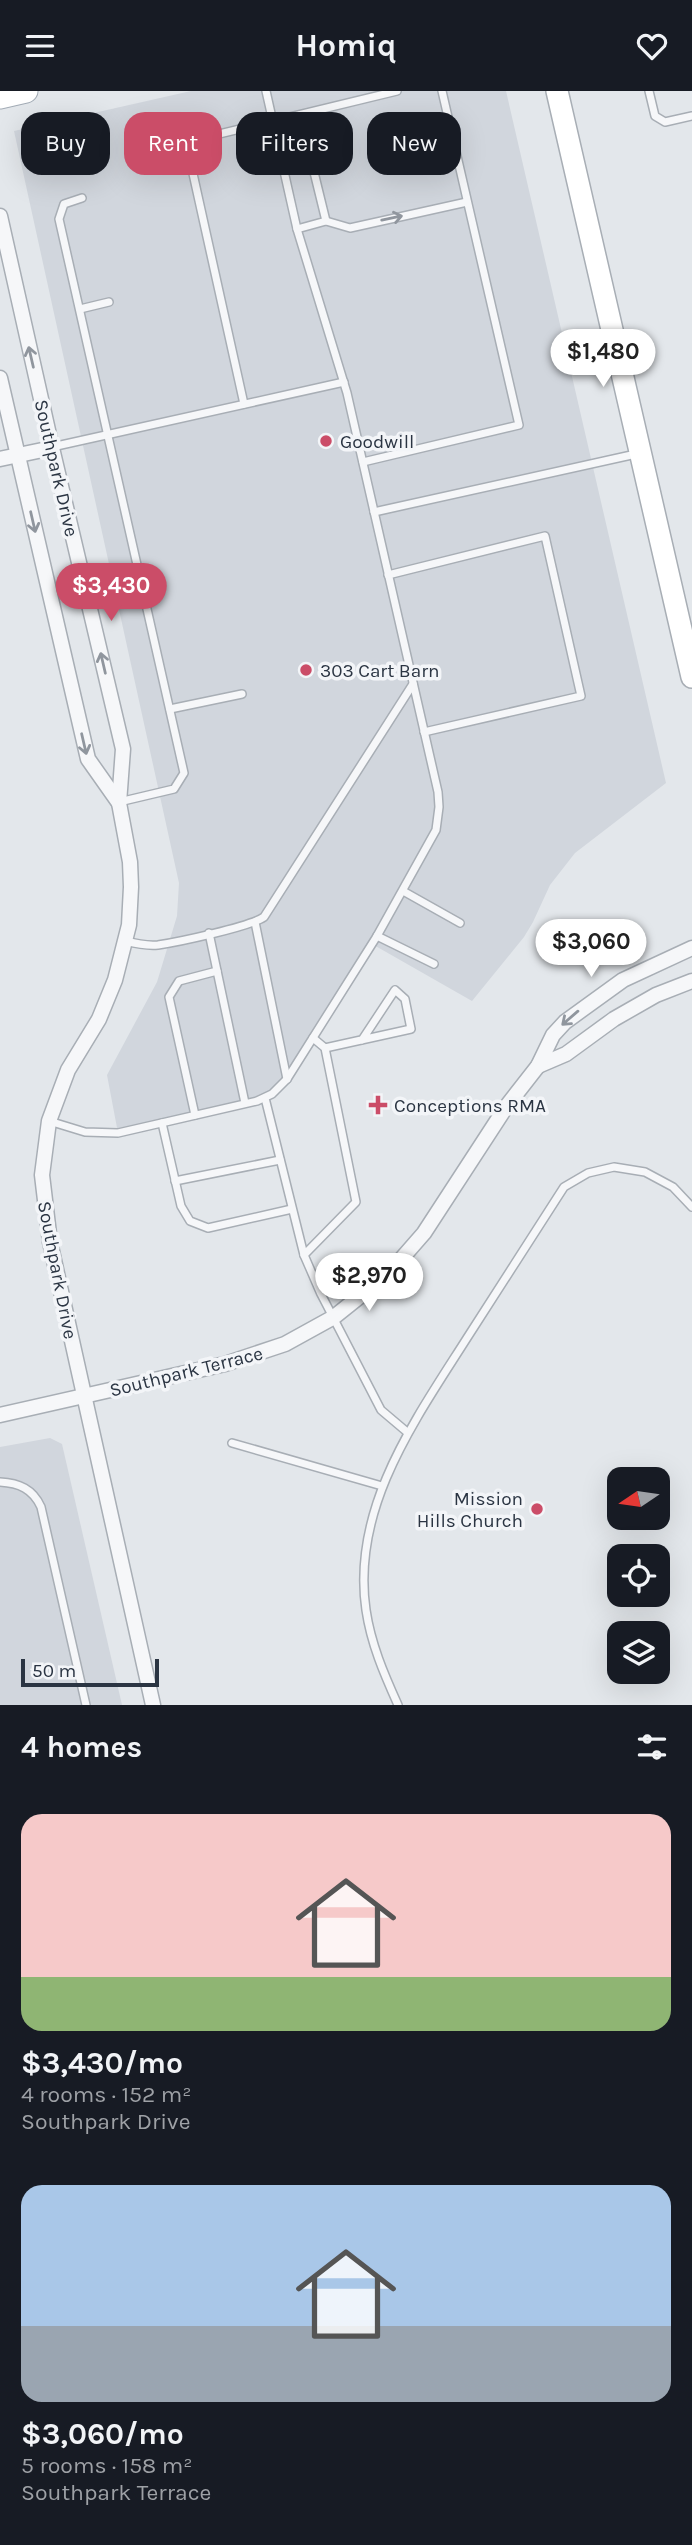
<!DOCTYPE html>
<html lang="en">
<head>
<meta charset="utf-8">
<style>
  :root { --surface:#171b24; --page:#242831; --text:#f1f3f6; --muted:#9ea1a6; --accent:#cb4d68 }
  body { margin:0; font-family:Karla,sans-serif; background:var(--page); color:var(--text); height:100vh; display:flex; flex-direction:column; font-size:26px; white-space:nowrap }
  * { box-sizing:border-box; margin:0 }
  p { font-size:23px; color:var(--muted) }
  .icon { flex:none; width:38px; height:38px; fill:none; stroke:currentColor; stroke-width:2; stroke-linecap:round; stroke-linejoin:round }
  .map { position:relative; height:1614px; overflow:hidden }
  .panel { display:flex; flex-direction:column; background:var(--surface); flex:1 }
  .panel>* { flex:none }
  .top-card { position:absolute; left:21px; top:21px; width:651px; height:63px; display:flex; gap:14px }
  .needle { width:46px; rotate:257deg }
  .tools { position:absolute; left:607px; top:1376px; display:grid; gap:14px }
  .tools a { display:grid; place-items:center; width:63px; height:63px; border-radius:14px; background:var(--surface); box-shadow:0 7px 28px #0002; font-size:35px }
  .scale { position:absolute; left:21px; bottom:18px; width:138px; box-sizing:border-box; padding-left:7px; border:4px solid #2b3543; border-top:0; font-size:19px; line-height:24px; white-space:nowrap; color:#2b3543; -webkit-text-stroke:5px #f3f5f8; paint-order:stroke }
  .price { position:absolute; translate:-50% -60px; padding:0 16px; border-radius:24px; background:#fff; color:#222; font-size:23px; line-height:46px; filter:drop-shadow(0 2px 4px #0008) }
  .price::after { content:''; position:absolute; left:50%; top:42px; width:21px; height:16px; margin-left:-10px; background:inherit; clip-path:polygon(0 0,100% 0,50% 100%) }
  .price.selected { background:var(--accent); color:#fff }
  ul { padding:0; list-style:none }
  li { display:grid; align-content:center; gap:14px; height:371px; padding:0 21px }
  li span { display:grid; place-items:center; height:217px; border-radius:21px; color:#555 }
  li>.icon { margin-inline-start:auto }
  span .icon { width:126px; height:126px; fill:#fffc; stroke-width:1 }
  li b { font-size:30px }
  h2 { display:flex; justify-content:space-between; align-items:center; height:84px; padding:0 21px; font-size:30px }
  .tag { padding:0 24px; border-radius:21px; background:var(--surface); box-shadow:0 7px 28px #0002; font-size:24px; line-height:63px }
  .tag.selected { background:var(--accent); color:#fff }
  header { display:flex; justify-content:space-between; align-items:center; height:91px; padding:0 21px; background:var(--surface); font-size:32px; font-weight:700 }
  .map>svg:first-child { display:block }
  .built { fill:#d1d6dd }
  .lines { fill:none; stroke-linecap:round; stroke-linejoin:round }
  .service-casing { stroke:#a8aeb5; stroke-width:10 }
  .minor-casing { stroke:#a8aeb5; stroke-width:17 }
  .secondary-casing { stroke:#a8aeb5; stroke-width:24 }
  .primary-casing { stroke:#a3acb6; stroke-width:25 }
  .service { stroke:#f6f7f9; stroke-width:7 }
  .minor { stroke:#f6f7f9; stroke-width:14 }
  .secondary { stroke:#fff; stroke-width:21 }
  .primary { stroke:#fff; stroke-width:23 }
  .oneway { stroke:#90969e }
  .poi-dot { fill:#cb4d68; stroke:#f3f5f8; stroke-width:2.5 }
  .labels { text-anchor:middle; stroke-width:7; stroke-linejoin:round; paint-order:stroke }
  .poi-label { font-size:19px; fill:#2b3543; stroke:#f3f5f8; text-anchor:start }
  .street-label { font-size:19px; fill:#2b3543; stroke:#f3f5f8 }
</style>
</head>
<body>
<header><svg class="icon" aria-label="menu" viewBox="0 0 24 24"><path d="M4 6h16M4 12h16M4 18h16"/></svg>Homiq<svg class="icon" aria-label="heart" viewBox="0 0 24 24"><path d="M12 20l-8-8c-3-5 5-10 8-4 3-6 11-1 8 4z"/></svg></header>
<div class="map">
<svg width="692" height="1614" viewBox="0 0 692 1614">
  <rect width="100%" height="100%" fill="#e3e7eb"/>
  <g class="built">
    <path d="M191,0H506L666,692L575,762L550,794L533,831L524,846L472,910L372,853L297,973L272,1003L118,1042L107,984L157,891L177,825L179,792L14,40Z"/>
    <path d="M50,1347L62,1353L122,1614H0V1356Z"/>
  </g>
  <g class="lines">
    <g class="service-casing">
      <g id="service">
        <path d="M649,0L655,25L665,31L692,25"/>
        <path d="M82,107L64,113L59,128L184,682L174,698L119,711"/>
        <path d="M326,130L350,137L467,111"/>
        <path d="M297,138L326,130L300,24"/>
        <path d="M80,218L109,211"/>
        <path d="M244,313L186,51L397,0"/>
        <path d="M52,356L344,291"/>
        <path d="M363,371L519,334L442,0"/>
        <path d="M374,421L636,363"/>
        <path d="M388,484L545,445L581,605L424,641"/>
        <path d="M170,618L242,603"/>
        <path d="M403,800L460,832"/>
        <path d="M255,831L287,988"/>
        <path d="M209,842L245,1012"/>
        <path d="M377,845L434,873"/>
        <path d="M126,850C137,853 147,855 158,854C178,851 249,836 264,826L413,593"/>
        <path d="M325,957L411,938L405,908L395,899L362,949"/>
        <path d="M265,1007L304,1164L321,1203L381,1319L407,1341"/>
        <path d="M195,1024L169,906L179,890L217,880"/>
        <path d="M49,1030L85,1041L118,1042L257,1010L272,1003L287,988L377,845L436,739L439,716L438,701L347,302L297,138L266,0"/>
        <path d="M162,1032L181,1115L190,1130L208,1137L292,1118"/>
        <path d="M175,1090L280,1069"/>
        <path d="M304,1164L356,1111L325,957L313,947"/>
        <path d="M232,1352L382,1395"/>
        <path d="M0,1391C19,1392 33,1398 41,1416L86,1614"/>
        <path d="M398,1614C384,1583 371,1553 366,1519C351,1417 415,1329 467,1247C499,1197 532,1146 564,1096L588,1082L614,1076L645,1081L673,1096L692,1116"/>
      </g>
    </g>
    <g class="minor-casing">
      <g id="minor">
        <path d="M0,125L52,357L123,658L119,712L130,771L131,796L129,834L115,889L99,928L68,979L49,1030L42,1084L50,1151L153,1614"/>
        <path d="M0,287L88,668L119,712"/>
        <path d="M0,368L52,357"/>
        <path d="M538,975L566,963L614,928L656,904L692,890"/>
        <path d="M0,1324L225,1273L285,1253L334,1226L389,1182L424,1142L506,1016L538,975L553,944L565,931L623,889L692,857"/>
      </g>
    </g>
    <g class="secondary-casing">
      <path id="secondary" d="M557,0L692,586"/>
    </g>
    <g class="primary-casing">
      <path id="primary" d="M0,6L26,0"/>
    </g>
    <use href="#service" class="service"/>
    <use href="#minor" class="minor"/>
    <use href="#secondary" class="secondary"/>
    <use href="#primary" class="primary"/>
  </g>
  <defs><path id="oneway-shaft" d="M-6 0H5M1.5-3L5.5 0L1.5 3" fill="none" stroke-width="1.6" stroke-linecap="round" stroke-linejoin="round" transform="scale(1.75)"/></defs>
  <g class="oneway">
    <use href="#oneway-shaft" transform="translate(392 127) rotate(-12)"/>
    <use href="#oneway-shaft" transform="translate(31 266) rotate(-103)"/>
    <use href="#oneway-shaft" transform="translate(33 431) rotate(77)"/>
    <use href="#oneway-shaft" transform="translate(103 572) rotate(-103)"/>
    <use href="#oneway-shaft" transform="translate(84 653) rotate(77)"/>
    <use href="#oneway-shaft" transform="translate(570 927) rotate(139)"/>
  </g>
  <g class="poi-dot">
    <circle cx="326" cy="350" r="7"/>
    <circle cx="306" cy="579" r="7"/>
    <path d="M374.5 1003.5h7v7h7v7h-7v7h-7v-7h-7v-7h7z"/>
    <circle cx="537" cy="1418" r="7"/>
  </g>
  <g class="labels">
    <g class="poi-label">
      <text x="340" y="357">Goodwill</text>
      <text x="320" y="586">303 Cart Barn</text>
      <text x="394" y="1021">Conceptions RMA</text>
      <text x="523" y="1414" text-anchor="end">Mission<tspan x="523" dy="22">Hills Church</tspan></text>
    </g>
    <g class="street-label">
      <text transform="translate(57 377) rotate(77)" y="7">Southpark Drive</text>
      <text transform="translate(58 1179) rotate(79)" y="7">Southpark Drive</text>
      <text transform="translate(186 1280) rotate(-14)" y="7">Southpark Terrace</text>
    </g>
  </g>
</svg>
<div class="tools">
<a><svg class="needle" viewBox="-14 -14 28 28"><path d="M0-13l5 13h-10z" fill="#e53935"/><path d="M0 13l5-13h-10z" fill="#9ea1a6"/></svg></a>
<a><svg class="icon" aria-label="locate" viewBox="0 0 24 24"><circle cx="12" cy="12" r="6"/><path d="M12 2v4M12 18v4M2 12h4M18 12h4"/></svg></a>
<a><svg class="icon" aria-label="layers" viewBox="0 0 24 24"><path d="M12 4l9 5-9 5-9-5zM3 14l9 5 9-5"/></svg></a>
</div>
<div class="scale">50 m</div>
<b class="price" style="left:603px;top:298px">$1,480</b>
<b class="price selected" style="left:111px;top:532px">$3,430</b>
<b class="price" style="left:591px;top:888px">$3,060</b>
<b class="price" style="left:369px;top:1222px">$2,970</b>
<div class="top-card">
<a class="tag">Buy</a>
<a class="tag selected">Rent</a>
<a class="tag">Filters</a>
<a class="tag">New</a>
</div>
</div>
<section class="panel">
<h2>4 homes<svg class="icon" aria-label="filters" viewBox="0 0 24 24"><path d="M4 7h16M4 17h16"/><circle cx="9" cy="7" r="2"/><circle cx="15" cy="17" r="2"/></svg></h2>
<ul>
<li><span style="background:linear-gradient(#f6c9c9 75%,#8fb573 0)"><svg class="icon" aria-label="home" viewBox="0 0 24 24"><path d="M3 11l9-7 9 7M6 9v11h12V9"/></svg></span><div><b>$3,430/mo</b><p>4 rooms · 152 m²</p><p>Southpark Drive</p></div></li>
<li><span style="background:linear-gradient(#a9c7e8 65%,#9aa5b1 0)"><svg class="icon" aria-label="home" viewBox="0 0 24 24"><path d="M3 11l9-7 9 7M6 9v11h12V9"/></svg></span><div><b>$3,060/mo</b><p>5 rooms · 158 m²</p><p>Southpark Terrace</p></div></li>
</ul>
</section>
</body>
</html>
